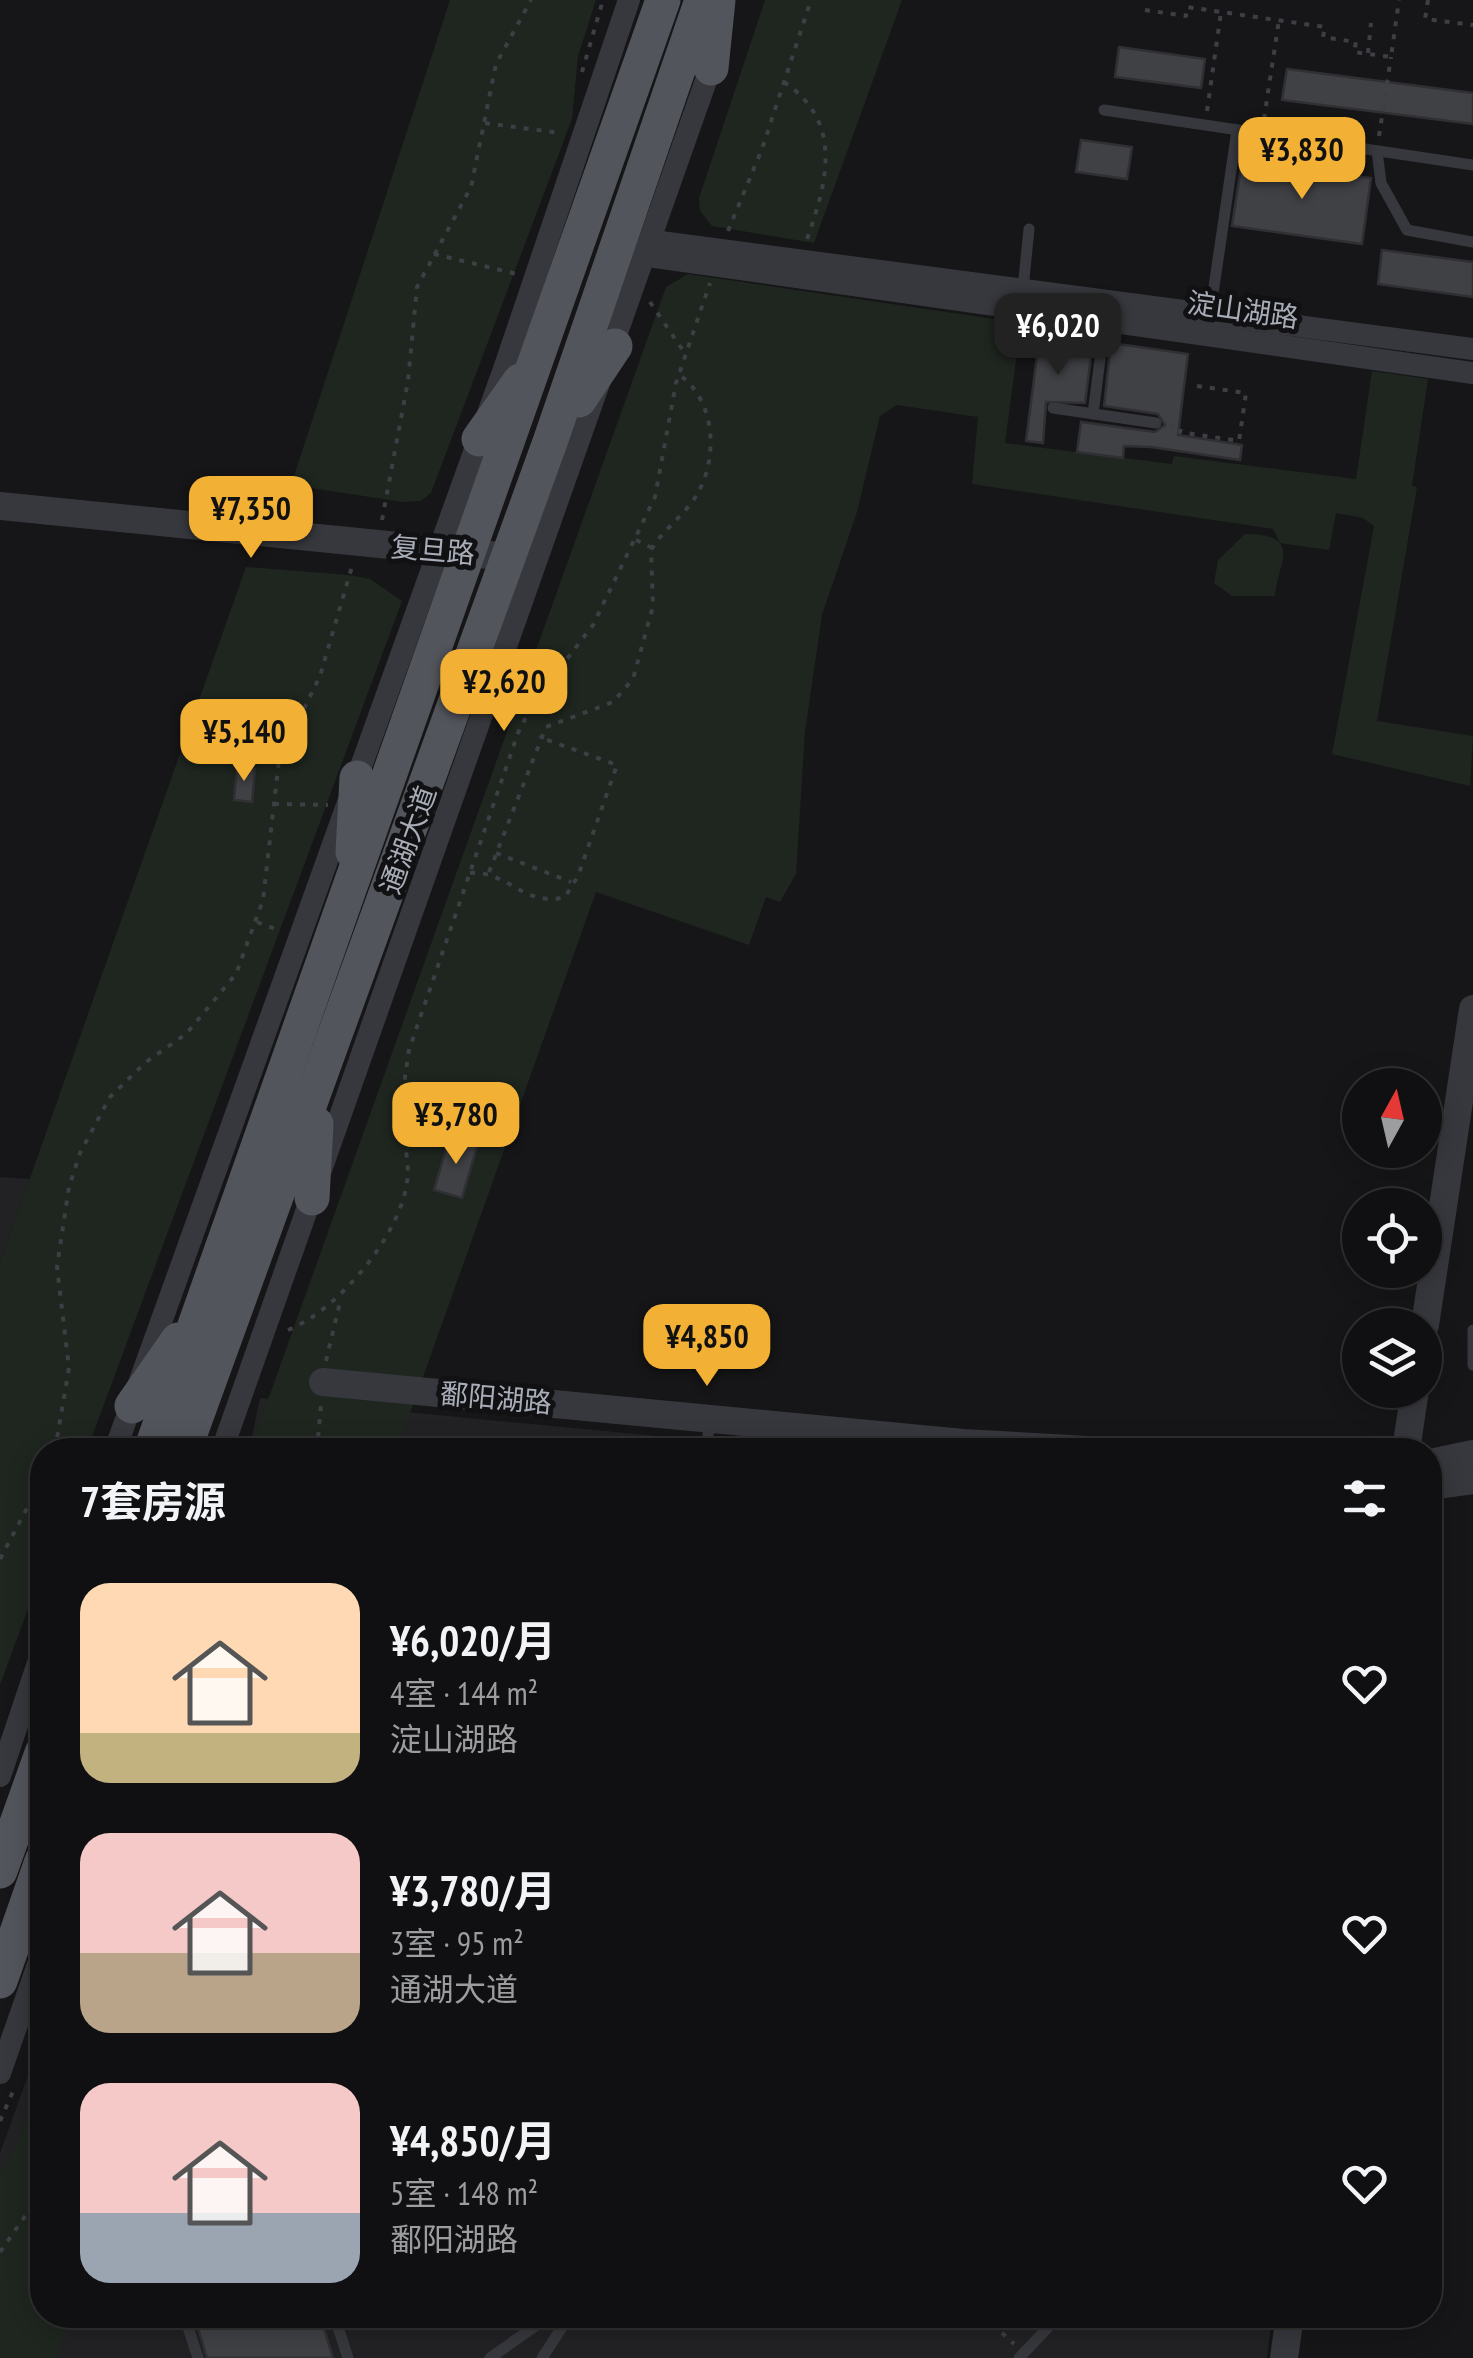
<!DOCTYPE html>
<html lang="zh">
<head>
<meta charset="utf-8">
<style>
  :root { --surface:#101012; --page:#19191b; --text:#f1f3f6; --muted:#9c9d9f; --line:#303032; --accent:#f2b134 }
  body { margin:0; font-family:"PT Sans Narrow","Noto Sans SC",sans-serif; background:var(--page); color:var(--text); height:100vh; display:flex; flex-direction:column; font-size:38px; white-space:nowrap }
  * { box-sizing:border-box; margin:0 }
  p { font-size:32px; color:var(--muted) }
  .icon { flex:none; width:55px; height:55px; fill:none; stroke:currentColor; stroke-width:2; stroke-linecap:round; stroke-linejoin:round }
  .map { position:relative; flex:1; overflow:hidden }
  .panel { position:absolute; left:30px; top:1438px; width:1412px; height:890px; display:flex; flex-direction:column; background:var(--surface); border-radius:40px; box-shadow:0 5px 25px #0003,0 0 0 2px var(--line) }
  .panel>* { flex:none }
  .needle { width:65px; rotate:8deg }
  .controls { position:absolute; left:1342px; top:1068px; display:grid; gap:20px }
  .controls a { display:grid; place-items:center; width:100px; height:100px; border-radius:50%; background:var(--surface); box-shadow:0 5px 25px #0003,0 0 0 2px var(--line); font-size:50px }
  .price { position:absolute; translate:-50% -85px; padding:0 22px; border-radius:20px; background:var(--accent); color:#111; font-size:32px; line-height:65px; filter:drop-shadow(0 2px 5px #0008) }
  .price::after { content:''; position:absolute; left:50%; top:60px; width:30px; height:22px; margin-left:-15px; background:inherit; clip-path:polygon(0 0,100% 0,50% 100%) }
  .price.current { background:#222; color:#fff }
  ul { padding:0; list-style:none }
  li { display:flex; align-items:center; gap:30px; height:250px; padding:0 50px }
  li span { display:grid; place-items:center; flex:none; width:280px; height:200px; border-radius:30px; color:#555 }
  li>.icon { margin-inline-start:auto }
  span .icon { width:120px; height:120px; fill:#fffc; stroke-width:1 }
  li b { font-size:42px }
  h2 { display:flex; justify-content:space-between; align-items:center; height:120px; padding:0 50px; font-size:42px }
  .map>svg:first-child { display:block }
  .built { fill:#222225 }
  .green { fill:#1e261f }
  .building { fill:#404145; stroke:#303034; stroke-width:2.5 }
  .lines { fill:none; stroke-linecap:round; stroke-linejoin:round }
  .path { stroke:#3d3f44; stroke-width:4; stroke-dasharray:5 8; stroke-linecap:butt }
  .service { stroke:#37383d; stroke-width:11 }
  .minor { stroke:#37383d; stroke-width:22 }
  .tertiary { stroke:#37383d; stroke-width:28 }
  .primary { stroke:#53555c; stroke-width:35 }
  .labels { text-anchor:middle; stroke-width:10; stroke-linejoin:round; paint-order:stroke }
  .street-label { font-size:28px; fill:#a8adb8; stroke:#111113 }
</style>
</head>
<body>
<div class="map">
<svg width="1473" height="2358" viewBox="0 0 1473 2358">
  <rect width="100%" height="100%" fill="#161618"/>
  <g class="built">
    <path d="M0,1177L30,1179L0,1263Z"/>
    <path d="M260,1398L803,1450H249Z"/>
    <path d="M42,2037V2315H1272L1267,2358H0V2153Z"/>
  </g>
  <g class="green">
    <path d="M450,0H596L578,56L572,119L431,493L421,501L403,502L291,485Z"/>
    <path d="M765,0H902L814,243L712,226L700,211L699,198Z"/>
    <path d="M688,274L1021,323L1005,443L1172,464L1174,456L1356,479L1372,371L1428,379L1412,486L1417,487L1377,721L1473,736L1470,786L1332,754L1374,526L1363,518L1336,513L1329,550L1280,543L1273,529L972,484L978,417L897,405L880,416L857,512L822,615L805,732L796,874L780,902L766,897L749,945L596,892L397,1450H250L666,287Z"/>
    <path d="M1245,534C1305,534 1277,564 1275,596H1232L1214,583L1218,560Z"/>
    <path d="M246,567L349,575L370,579L402,601L87,1450H42V1571L0,1685V1263Z"/>
    <path d="M42,2068V2315H68L57,2358H0V2176L21,2136Z"/>
  </g>
  <g class="building">
    <path d="M1119,47L1205,59L1201,88L1115,77Z"/>
    <path d="M1287,69L1473,93V124L1282,100Z"/>
    <path d="M1081,140L1132,147L1127,179L1076,172Z"/>
    <path d="M1242,161L1371,178L1362,244L1232,226Z"/>
    <path d="M1382,250L1473,262V297L1378,284Z"/>
    <path d="M1040,333L1093,341L1085,403L1046,402L1043,443L1026,441Z"/>
    <path d="M1111,343L1188,354L1178,435L1242,445L1240,460L1151,447L1124,446L1123,458L1077,452L1081,422L1155,432L1165,425L1158,414L1104,406Z"/>
    <path d="M237,767L255,769L252,802L234,800Z"/>
    <path d="M450,1136L478,1143L462,1198L434,1190Z"/>
    <path d="M194,2315H320L333,2358H207Z"/>
  </g>
  <g class="lines">
    <g class="path">
      <path d="M1428,0L1425,19L1473,25"/>
      <path d="M1145,10L1186,16L1187,7L1325,27L1323,37L1356,42L1354,52L1391,57L1399,0"/>
      <path d="M1368,53L1371,23"/>
      <path d="M582,72L603,0"/>
      <path d="M784,82C843,122 828,180 807,239"/>
      <path d="M1207,111L1221,12"/>
      <path d="M1264,119L1279,20"/>
      <path d="M485,123L560,133"/>
      <path d="M1379,136L1391,57"/>
      <path d="M728,231L762,149L811,0"/>
      <path d="M434,254L517,274"/>
      <path d="M650,302L684,352"/>
      <path d="M1170,425L1181,427L1180,432L1239,441L1246,393L1190,385"/>
      <path d="M382,520L408,381L417,287L471,187L496,64L531,0"/>
      <path d="M636,540L652,548"/>
      <path d="M274,804L328,805"/>
      <path d="M496,853L571,882"/>
      <path d="M489,872L546,727L613,702L633,679L653,606L651,550C663,529 684,516 696,496C719,459 716,399 678,374"/>
      <path d="M470,873C507,870 525,908 565,897L578,876L617,765L539,737"/>
      <path d="M257,922L281,931"/>
      <path d="M288,1330C337,1311 400,1236 407,1182C410,1165 404,1145 403,1128C401,1101 405,1076 409,1050L518,733L533,703L593,625L655,497L676,383L710,283"/>
      <path d="M326,1361L341,1298"/>
      <path d="M55,1450L69,1368L57,1267L69,1187L80,1153L110,1097L146,1062L186,1034L236,974L263,900L279,760L320,676L353,563"/>
      <path d="M317,1450L321,1405"/>
      <path d="M0,1559L42,1480"/>
      <path d="M36,1633L42,1614"/>
      <path d="M0,2121L14,2089"/>
      <path d="M0,2252L42,2192"/>
      <path d="M983,2315L1014,2344"/>
      <path d="M1015,2315L1029,2329"/>
    </g>
    <g class="service">
      <path d="M1104,110L1473,165"/>
      <path d="M1377,151L1381,183L1407,230L1473,242"/>
      <path d="M1023,289L1029,229"/>
      <path d="M1210,314L1237,130"/>
      <path d="M1053,408L1156,423"/>
      <path d="M1093,414L1105,320"/>
      <path d="M1473,1330V1365"/>
      <path d="M706,1450L710,1420"/>
      <path d="M184,2315L198,2358"/>
      <path d="M334,2315L348,2358"/>
      <path d="M490,2358L551,2315"/>
      <path d="M542,2358L570,2315"/>
      <path d="M1019,2358L1060,2315"/>
    </g>
    <g class="minor">
      <path d="M653,241L1473,349"/>
      <path d="M648,256L1473,373"/>
      <path d="M115,1450L504,369L629,0"/>
      <path d="M222,1450L714,58"/>
      <path d="M0,1776L42,1651"/>
      <path d="M0,2073L42,1953"/>
    </g>
    <g class="tertiary">
      <path d="M0,506L509,557"/>
      <path d="M1425,1325L1473,1009"/>
      <path d="M323,1382L963,1443L1087,1450"/>
      <path d="M1406,1450L1415,1390"/>
      <path d="M1430,1463L1473,1454"/>
      <path d="M1430,1486L1473,1480"/>
      <path d="M1284,2358L1290,2315"/>
    </g>
    <g class="primary">
      <path d="M711,68L718,0"/>
      <path d="M579,400L615,346"/>
      <path d="M479,439L520,381"/>
      <path d="M353,852L357,778"/>
      <path d="M312,1198L316,1124"/>
      <path d="M132,1406L178,1340"/>
      <path d="M151,1450L663,0"/>
      <path d="M184,1450L550,442L702,0"/>
      <path d="M0,1871L42,1753"/>
      <path d="M0,1981L42,1861"/>
    </g>
  </g>
  <g class="labels">
    <g class="street-label">
      <text transform="translate(1243 310) rotate(8)" y="10">淀山湖路</text>
      <text transform="translate(433 550) rotate(5)" y="10">复旦路</text>
      <text transform="translate(408 840) rotate(-70)" y="10">通湖大道</text>
      <text transform="translate(496 1398) rotate(5)" y="10">鄱阳湖路</text>
    </g>
  </g>
</svg>
<div class="controls">
<a><svg class="needle" viewBox="-14 -14 28 28"><path d="M0-13l5 13h-10z" fill="#e53935"/><path d="M0 13l5-13h-10z" fill="#9c9d9f"/></svg></a>
<a><svg class="icon" aria-label="locate" viewBox="0 0 24 24"><circle cx="12" cy="12" r="6"/><path d="M12 2v4M12 18v4M2 12h4M18 12h4"/></svg></a>
<a><svg class="icon" aria-label="layers" viewBox="0 0 24 24"><path d="M12 4l9 5-9 5-9-5zM3 14l9 5 9-5"/></svg></a>
</div>
<b class="price" style="left:1302px;top:202px">¥3,830</b>
<b class="price current" style="left:1058px;top:378px">¥6,020</b>
<b class="price" style="left:251px;top:561px">¥7,350</b>
<b class="price" style="left:504px;top:734px">¥2,620</b>
<b class="price" style="left:244px;top:784px">¥5,140</b>
<b class="price" style="left:456px;top:1167px">¥3,780</b>
<b class="price" style="left:707px;top:1389px">¥4,850</b>
<section class="panel">
<h2>7套房源<svg class="icon" aria-label="filters" viewBox="0 0 24 24"><path d="M4 7h16M4 17h16"/><circle cx="9" cy="7" r="2"/><circle cx="15" cy="17" r="2"/></svg></h2>
<ul>
<li><span style="background:linear-gradient(#ffd9b3 75%,#c2b280 0)"><svg class="icon" aria-label="home" viewBox="0 0 24 24"><path d="M3 11l9-7 9 7M6 9v11h12V9"/></svg></span><div><b>¥6,020/月</b><p>4室 · 144 m²</p><p>淀山湖路</p></div><svg class="icon" aria-label="heart" viewBox="0 0 24 24"><path d="M12 20l-8-8c-3-5 5-10 8-4 3-6 11-1 8 4z"/></svg></li>
<li><span style="background:linear-gradient(#f6c9c9 60%,#b9a48a 0)"><svg class="icon" aria-label="home" viewBox="0 0 24 24"><path d="M3 11l9-7 9 7M6 9v11h12V9"/></svg></span><div><b>¥3,780/月</b><p>3室 · 95 m²</p><p>通湖大道</p></div><svg class="icon" aria-label="heart" viewBox="0 0 24 24"><path d="M12 20l-8-8c-3-5 5-10 8-4 3-6 11-1 8 4z"/></svg></li>
<li><span style="background:linear-gradient(#f6c9c9 65%,#9aa5b1 0)"><svg class="icon" aria-label="home" viewBox="0 0 24 24"><path d="M3 11l9-7 9 7M6 9v11h12V9"/></svg></span><div><b>¥4,850/月</b><p>5室 · 148 m²</p><p>鄱阳湖路</p></div><svg class="icon" aria-label="heart" viewBox="0 0 24 24"><path d="M12 20l-8-8c-3-5 5-10 8-4 3-6 11-1 8 4z"/></svg></li>
</ul>
</section>
</div>
</body>
</html>
